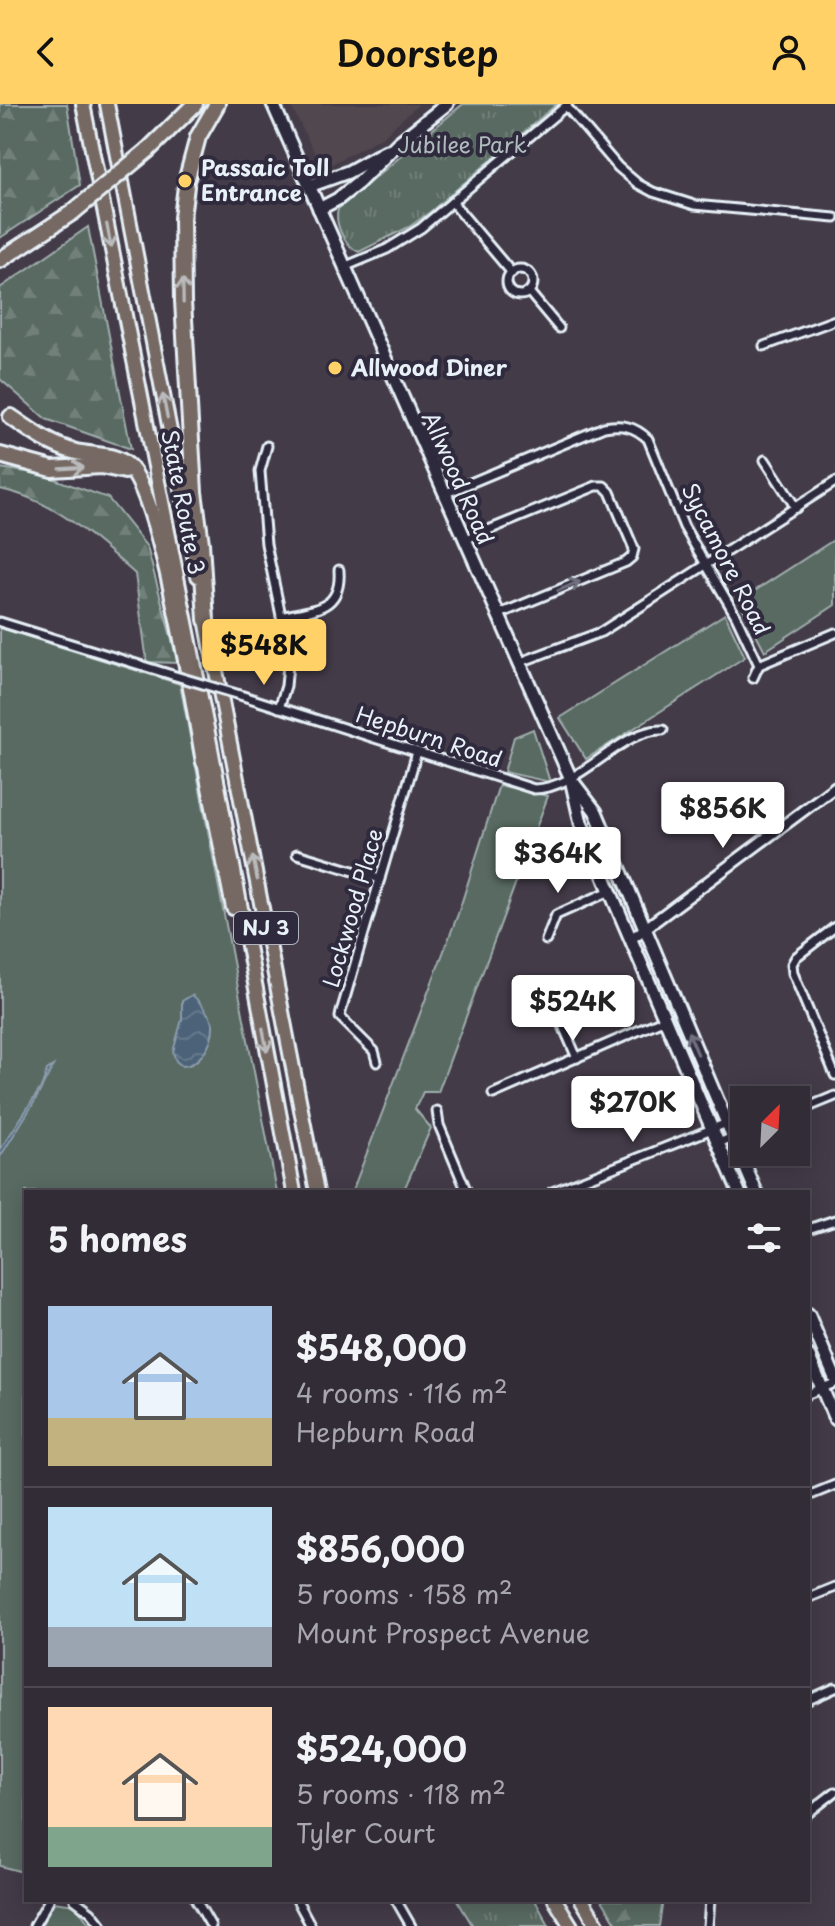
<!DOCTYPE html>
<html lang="en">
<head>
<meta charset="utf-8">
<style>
  :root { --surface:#322c36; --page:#3a343e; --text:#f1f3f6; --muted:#a8a7ad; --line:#4d4851; --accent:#ffd166 }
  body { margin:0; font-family:"Playpen Sans",sans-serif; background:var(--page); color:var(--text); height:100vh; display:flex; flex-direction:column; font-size:30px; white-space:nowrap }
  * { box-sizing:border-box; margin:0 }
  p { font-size:26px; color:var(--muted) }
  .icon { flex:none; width:44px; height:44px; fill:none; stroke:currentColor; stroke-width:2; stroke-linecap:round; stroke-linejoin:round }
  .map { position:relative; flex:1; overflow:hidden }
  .sheet { position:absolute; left:24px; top:1086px; width:786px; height:712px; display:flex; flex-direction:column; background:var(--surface); border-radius:0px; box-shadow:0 4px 20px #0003,0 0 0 2px var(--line) }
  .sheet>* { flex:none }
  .needle { width:52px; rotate:24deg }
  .tools { position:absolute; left:730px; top:982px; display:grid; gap:16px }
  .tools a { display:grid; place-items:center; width:80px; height:80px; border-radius:0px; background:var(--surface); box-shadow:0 4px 20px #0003,0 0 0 2px var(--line); font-size:40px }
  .price { position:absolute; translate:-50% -68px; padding:0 18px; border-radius:8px; background:#fff; color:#222; font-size:26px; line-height:52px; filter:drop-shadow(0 2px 4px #0008) }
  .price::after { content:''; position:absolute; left:50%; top:48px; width:24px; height:18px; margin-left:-12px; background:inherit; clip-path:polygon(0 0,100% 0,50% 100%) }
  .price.selected { background:var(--accent); color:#111 }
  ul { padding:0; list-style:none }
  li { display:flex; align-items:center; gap:24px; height:200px; padding:0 24px }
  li+li { border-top:2px solid var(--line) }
  li span { display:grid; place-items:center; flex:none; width:224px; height:160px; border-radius:0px; color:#555 }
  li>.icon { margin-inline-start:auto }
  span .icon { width:96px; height:96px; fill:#fffc; stroke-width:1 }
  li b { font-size:34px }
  h2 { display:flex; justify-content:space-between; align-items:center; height:96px; padding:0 24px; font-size:34px }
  header { display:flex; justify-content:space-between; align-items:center; height:104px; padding:0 24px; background:var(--accent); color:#111; font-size:36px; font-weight:600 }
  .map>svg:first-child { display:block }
  .built { fill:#51474f }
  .grass { fill:#596a62; stroke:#a0aead; stroke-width:2 }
  .forest { fill:url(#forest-firs); stroke:#a0aead; stroke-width:2 }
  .park { fill:url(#park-tufts); stroke:#a0aead; stroke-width:2 }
  .water { fill:url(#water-waves); stroke:#8a9bab; stroke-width:2 }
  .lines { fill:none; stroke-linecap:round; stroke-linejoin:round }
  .minor-casing { stroke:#e8f1f8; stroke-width:13 }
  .tertiary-casing { stroke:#e8f1f8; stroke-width:15 }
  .secondary-casing { stroke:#e8f1f8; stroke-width:17 }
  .trunk-casing { stroke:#e8f1f8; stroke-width:18 }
  .motorway-casing { stroke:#e8f1f8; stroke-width:20 }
  .minor { stroke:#2f2a3d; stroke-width:7 }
  .tertiary { stroke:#2f2a3d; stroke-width:9 }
  .secondary { stroke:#2f2a3d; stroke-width:11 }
  .trunk { stroke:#766964; stroke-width:12 }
  .motorway { stroke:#766964; stroke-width:14 }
  .minor-bridge-casing { stroke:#e8f1f8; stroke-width:13; stroke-linecap:butt }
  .motorway-bridge-casing { stroke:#e8f1f8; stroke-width:20; stroke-linecap:butt }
  .minor-bridge { stroke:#2f2a3d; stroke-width:7 }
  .motorway-bridge { stroke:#766964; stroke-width:14 }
  .oneway { stroke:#babbbd }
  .oneway2 { stroke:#70707e }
  .poi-dot { fill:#ffd166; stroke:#2f2a3d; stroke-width:3 }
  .labels { text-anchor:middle; stroke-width:8; stroke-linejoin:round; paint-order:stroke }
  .shield { fill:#2f2a3d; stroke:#b0b5c0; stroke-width:2 }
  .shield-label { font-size:20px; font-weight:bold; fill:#e8f1f8 }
  .park-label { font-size:22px; fill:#afbbbc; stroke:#2f2a3d }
  .poi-label { font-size:22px; font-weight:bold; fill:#e8f1f8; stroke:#2f2a3d; text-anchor:start }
  .street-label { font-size:22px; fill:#e8f1f8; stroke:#2f2a3d }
</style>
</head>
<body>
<header><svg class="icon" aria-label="back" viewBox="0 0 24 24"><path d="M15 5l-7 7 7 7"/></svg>Doorstep<svg class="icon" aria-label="person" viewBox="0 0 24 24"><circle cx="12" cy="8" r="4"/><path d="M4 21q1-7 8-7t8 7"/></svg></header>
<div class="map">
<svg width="835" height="1822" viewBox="0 0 835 1822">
  <defs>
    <pattern id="forest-firs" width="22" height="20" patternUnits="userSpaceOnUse" patternTransform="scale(2)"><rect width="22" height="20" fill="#596a62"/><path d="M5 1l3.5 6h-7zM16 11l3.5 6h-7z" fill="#718079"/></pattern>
    <pattern id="park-tufts" width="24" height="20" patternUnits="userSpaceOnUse" patternTransform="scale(2)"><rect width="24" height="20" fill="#596a62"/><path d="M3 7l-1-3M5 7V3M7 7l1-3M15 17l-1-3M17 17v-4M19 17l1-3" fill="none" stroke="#718079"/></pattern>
    <pattern id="water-waves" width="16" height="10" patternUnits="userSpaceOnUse" patternTransform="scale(2)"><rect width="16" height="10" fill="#4c6278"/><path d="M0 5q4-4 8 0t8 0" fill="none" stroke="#66798c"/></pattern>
  </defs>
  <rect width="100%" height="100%" fill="#433b48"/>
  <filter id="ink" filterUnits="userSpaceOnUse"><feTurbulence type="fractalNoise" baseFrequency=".0125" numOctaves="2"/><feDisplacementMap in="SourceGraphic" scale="16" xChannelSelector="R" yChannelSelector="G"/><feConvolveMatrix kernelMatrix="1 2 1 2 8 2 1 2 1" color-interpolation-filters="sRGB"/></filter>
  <g filter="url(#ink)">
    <path class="built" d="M290,0H419L383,32L332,60L318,56Z"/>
    <g class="grass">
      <path d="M835,435V501L765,547L739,497Z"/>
      <path d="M725,510L745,553L586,655L560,614Z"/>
      <path d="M0,524L180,580L277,1088H26V1769L0,1762Z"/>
      <path d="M533,625L550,678L504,668L514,633Z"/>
      <path d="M499,681L548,692L438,988H423L415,1005L431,1024L403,1088H352L458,810Z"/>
      <path d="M53,1798L75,1801L91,1822H40Z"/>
    </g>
    <g class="forest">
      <path d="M0,0H67L80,81L0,134Z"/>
      <path d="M88,123L131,345L46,315L0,275V184Z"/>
      <path d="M0,364L40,370L108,394L147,443L178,559L147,558L135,470C95,434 54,396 0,385Z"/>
      <path d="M602,1796H663L659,1822H618Z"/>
    </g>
    <g class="park">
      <path d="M463,0H557L430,108L409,123L359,148C345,142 334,121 338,105Z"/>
      <path d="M457,1796H535L549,1822H473Z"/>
    </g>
    <g class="water">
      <path d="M192,891C197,894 213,915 213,920C214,937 200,962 182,962L176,957L173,948L182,915V897Z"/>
      <path d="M53,962L35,997L0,1053V1046L42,982L47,966Z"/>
    </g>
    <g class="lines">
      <g class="minor-casing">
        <g id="minor">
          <path d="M566,2L618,63L638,80L653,88L694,101L835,114"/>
          <path d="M452,98L512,169"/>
          <path d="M344,163L387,145L421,124L567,1"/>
          <circle cx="520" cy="178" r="13"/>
          <path d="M529,188L559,224"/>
          <path d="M764,242L835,216"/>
          <path d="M267,342L260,367L266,440L289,550L286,582L279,604"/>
          <path d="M765,356L796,404"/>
          <path d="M444,390L604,323C623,320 634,322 648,335L684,423L736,512L759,561L753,574"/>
          <path d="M464,436L596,382H604L610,388L634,445L632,453L626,458L497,511"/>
          <path d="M281,513C313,505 342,507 339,466"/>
          <path d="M0,518L172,571"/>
          <path d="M518,559L601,528L835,378"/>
          <path d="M759,561L835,529"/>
          <path d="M240,591L534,685C583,684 620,624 663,626"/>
          <path d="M297,750L380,775"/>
          <path d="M835,823L796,853L792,860L793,869L835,971"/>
          <path d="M546,836L556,811L610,787"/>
          <path d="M553,899L577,954"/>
          <path d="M377,958L374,947L340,913L341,908L417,648"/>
          <path d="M493,990L665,915"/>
          <path d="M437,1007L439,1021L467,1088"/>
          <path d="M796,1008L835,992"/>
          <path d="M718,1039L744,1029"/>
          <path d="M552,1088L727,1019"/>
          <path d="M808,1125L835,1116"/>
          <path d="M808,1290L835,1279"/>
          <path d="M808,1392L835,1381"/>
          <path d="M808,1494L835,1483"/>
          <path d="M808,1596L835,1584"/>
          <path d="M808,1709L835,1688"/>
          <path d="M75,1796L91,1808L102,1822"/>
          <path d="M196,1796L211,1822"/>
          <path d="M297,1796L311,1822"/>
          <path d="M396,1796L411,1822"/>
          <path d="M34,1822L49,1796"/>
          <path d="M708,1822L710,1796"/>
        </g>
      </g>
      <g class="tertiary-casing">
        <path id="tertiary" d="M631,835L835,683"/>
      </g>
      <g class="secondary-casing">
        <g id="secondary">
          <path d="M273,0L571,675L581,719L739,1088"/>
          <path d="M309,82L348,68L386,47"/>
          <path d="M319,105L338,95L358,79L398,39L447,0"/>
          <path d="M573,678L596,708L756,1088"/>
          <path d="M808,1210L835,1274"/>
          <path d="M808,1251L835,1315"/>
        </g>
      </g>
      <g class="trunk-casing">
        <g id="trunk">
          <path d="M83,0L211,644L294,1088"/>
          <path d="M107,0L198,472"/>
          <path d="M205,510L317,1088"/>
          <path d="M204,658L233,804"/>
          <path d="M555,1796L571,1822"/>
          <path d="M582,1796L598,1822"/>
        </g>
      </g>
      <g class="motorway-casing">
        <g id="motorway">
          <path d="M148,46L195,0"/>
          <path d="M187,74L198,33L217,0"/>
          <path d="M186,82L182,114L183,197L194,388L201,439L206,516"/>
          <path d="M0,156L73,108"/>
          <path d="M11,313C31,327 52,342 76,348C94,352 113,349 128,362C161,390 195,607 204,658"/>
          <path d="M0,351L52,365L101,362L125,367"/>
        </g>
      </g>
      <use href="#minor" class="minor"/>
      <use href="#tertiary" class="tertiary"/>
      <use href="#secondary" class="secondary"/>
      <use href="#trunk" class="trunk"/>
      <use href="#motorway" class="motorway"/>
      <g class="minor-bridge-casing">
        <path id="minor-bridge" d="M172,571L240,591"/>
      </g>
      <g class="motorway-bridge-casing">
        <path id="motorway-bridge" d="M73,108L148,46"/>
      </g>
      <use href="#minor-bridge" class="minor-bridge"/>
      <use href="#motorway-bridge" class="motorway-bridge"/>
    </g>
    <defs><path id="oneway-shaft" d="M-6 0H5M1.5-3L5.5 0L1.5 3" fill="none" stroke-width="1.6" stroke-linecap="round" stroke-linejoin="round" transform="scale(2)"/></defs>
    <g class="oneway">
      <use href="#oneway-shaft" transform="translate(109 132) rotate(79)"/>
      <use href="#oneway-shaft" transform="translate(183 187) rotate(-91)"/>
      <use href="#oneway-shaft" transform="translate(165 302) rotate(-101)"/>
      <use href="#oneway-shaft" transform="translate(72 364) rotate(-4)"/>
      <use href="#oneway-shaft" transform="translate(255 764) rotate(-101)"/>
      <use href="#oneway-shaft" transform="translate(265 936) rotate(79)"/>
    </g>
    <g class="oneway2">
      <use href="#oneway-shaft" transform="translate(569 482) rotate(-23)"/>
      <use href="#oneway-shaft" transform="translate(693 939) rotate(-113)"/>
    </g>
  </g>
  <g class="poi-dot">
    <circle cx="185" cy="77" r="8"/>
    <circle cx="335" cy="264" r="8"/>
  </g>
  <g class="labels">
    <rect class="shield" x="234" y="808" width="64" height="32" rx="6"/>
    <g class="shield-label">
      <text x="266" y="831">NJ 3</text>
    </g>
    <g class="park-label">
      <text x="462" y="49">Jubilee Park</text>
    </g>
    <g class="poi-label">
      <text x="201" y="72">Passaic Toll<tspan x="201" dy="25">Entrance</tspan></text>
      <text x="351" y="272">Allwood Diner</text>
    </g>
    <g class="street-label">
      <text transform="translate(458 374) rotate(66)" y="8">Allwood Road</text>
      <text transform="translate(183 398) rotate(79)" y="8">State Route 3</text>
      <text transform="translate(726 455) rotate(63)" y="8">Sycamore Road</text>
      <text transform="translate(429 633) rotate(18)" y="8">Hepburn Road</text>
      <text transform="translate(353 804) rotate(-74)" y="8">Lockwood Place</text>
    </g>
  </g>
</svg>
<div class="tools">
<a><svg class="needle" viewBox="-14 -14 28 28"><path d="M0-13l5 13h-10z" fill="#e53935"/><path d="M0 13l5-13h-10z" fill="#a8a7ad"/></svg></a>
</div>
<b class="price selected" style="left:264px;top:583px">$548K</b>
<b class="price" style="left:723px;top:746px">$856K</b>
<b class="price" style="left:558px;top:791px">$364K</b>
<b class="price" style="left:573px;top:939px">$524K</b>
<b class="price" style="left:633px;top:1040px">$270K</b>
<section class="sheet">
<h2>5 homes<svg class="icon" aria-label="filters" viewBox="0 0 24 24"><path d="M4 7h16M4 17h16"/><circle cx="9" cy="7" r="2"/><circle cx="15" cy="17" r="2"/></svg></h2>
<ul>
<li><span style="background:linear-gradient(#a9c7e8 70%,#c2b280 0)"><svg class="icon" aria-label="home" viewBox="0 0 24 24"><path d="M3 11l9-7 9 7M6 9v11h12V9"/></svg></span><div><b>$548,000</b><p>4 rooms · 116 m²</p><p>Hepburn Road</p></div></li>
<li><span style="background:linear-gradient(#bfe0f5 75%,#9aa5b1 0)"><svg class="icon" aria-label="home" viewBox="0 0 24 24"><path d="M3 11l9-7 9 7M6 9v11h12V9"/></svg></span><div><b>$856,000</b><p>5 rooms · 158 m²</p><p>Mount Prospect Avenue</p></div></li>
<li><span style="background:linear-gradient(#ffd9b3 75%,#7fa58c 0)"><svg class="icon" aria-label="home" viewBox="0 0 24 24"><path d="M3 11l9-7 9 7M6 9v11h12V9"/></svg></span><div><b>$524,000</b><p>5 rooms · 118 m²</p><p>Tyler Court</p></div></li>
</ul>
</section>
</div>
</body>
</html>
